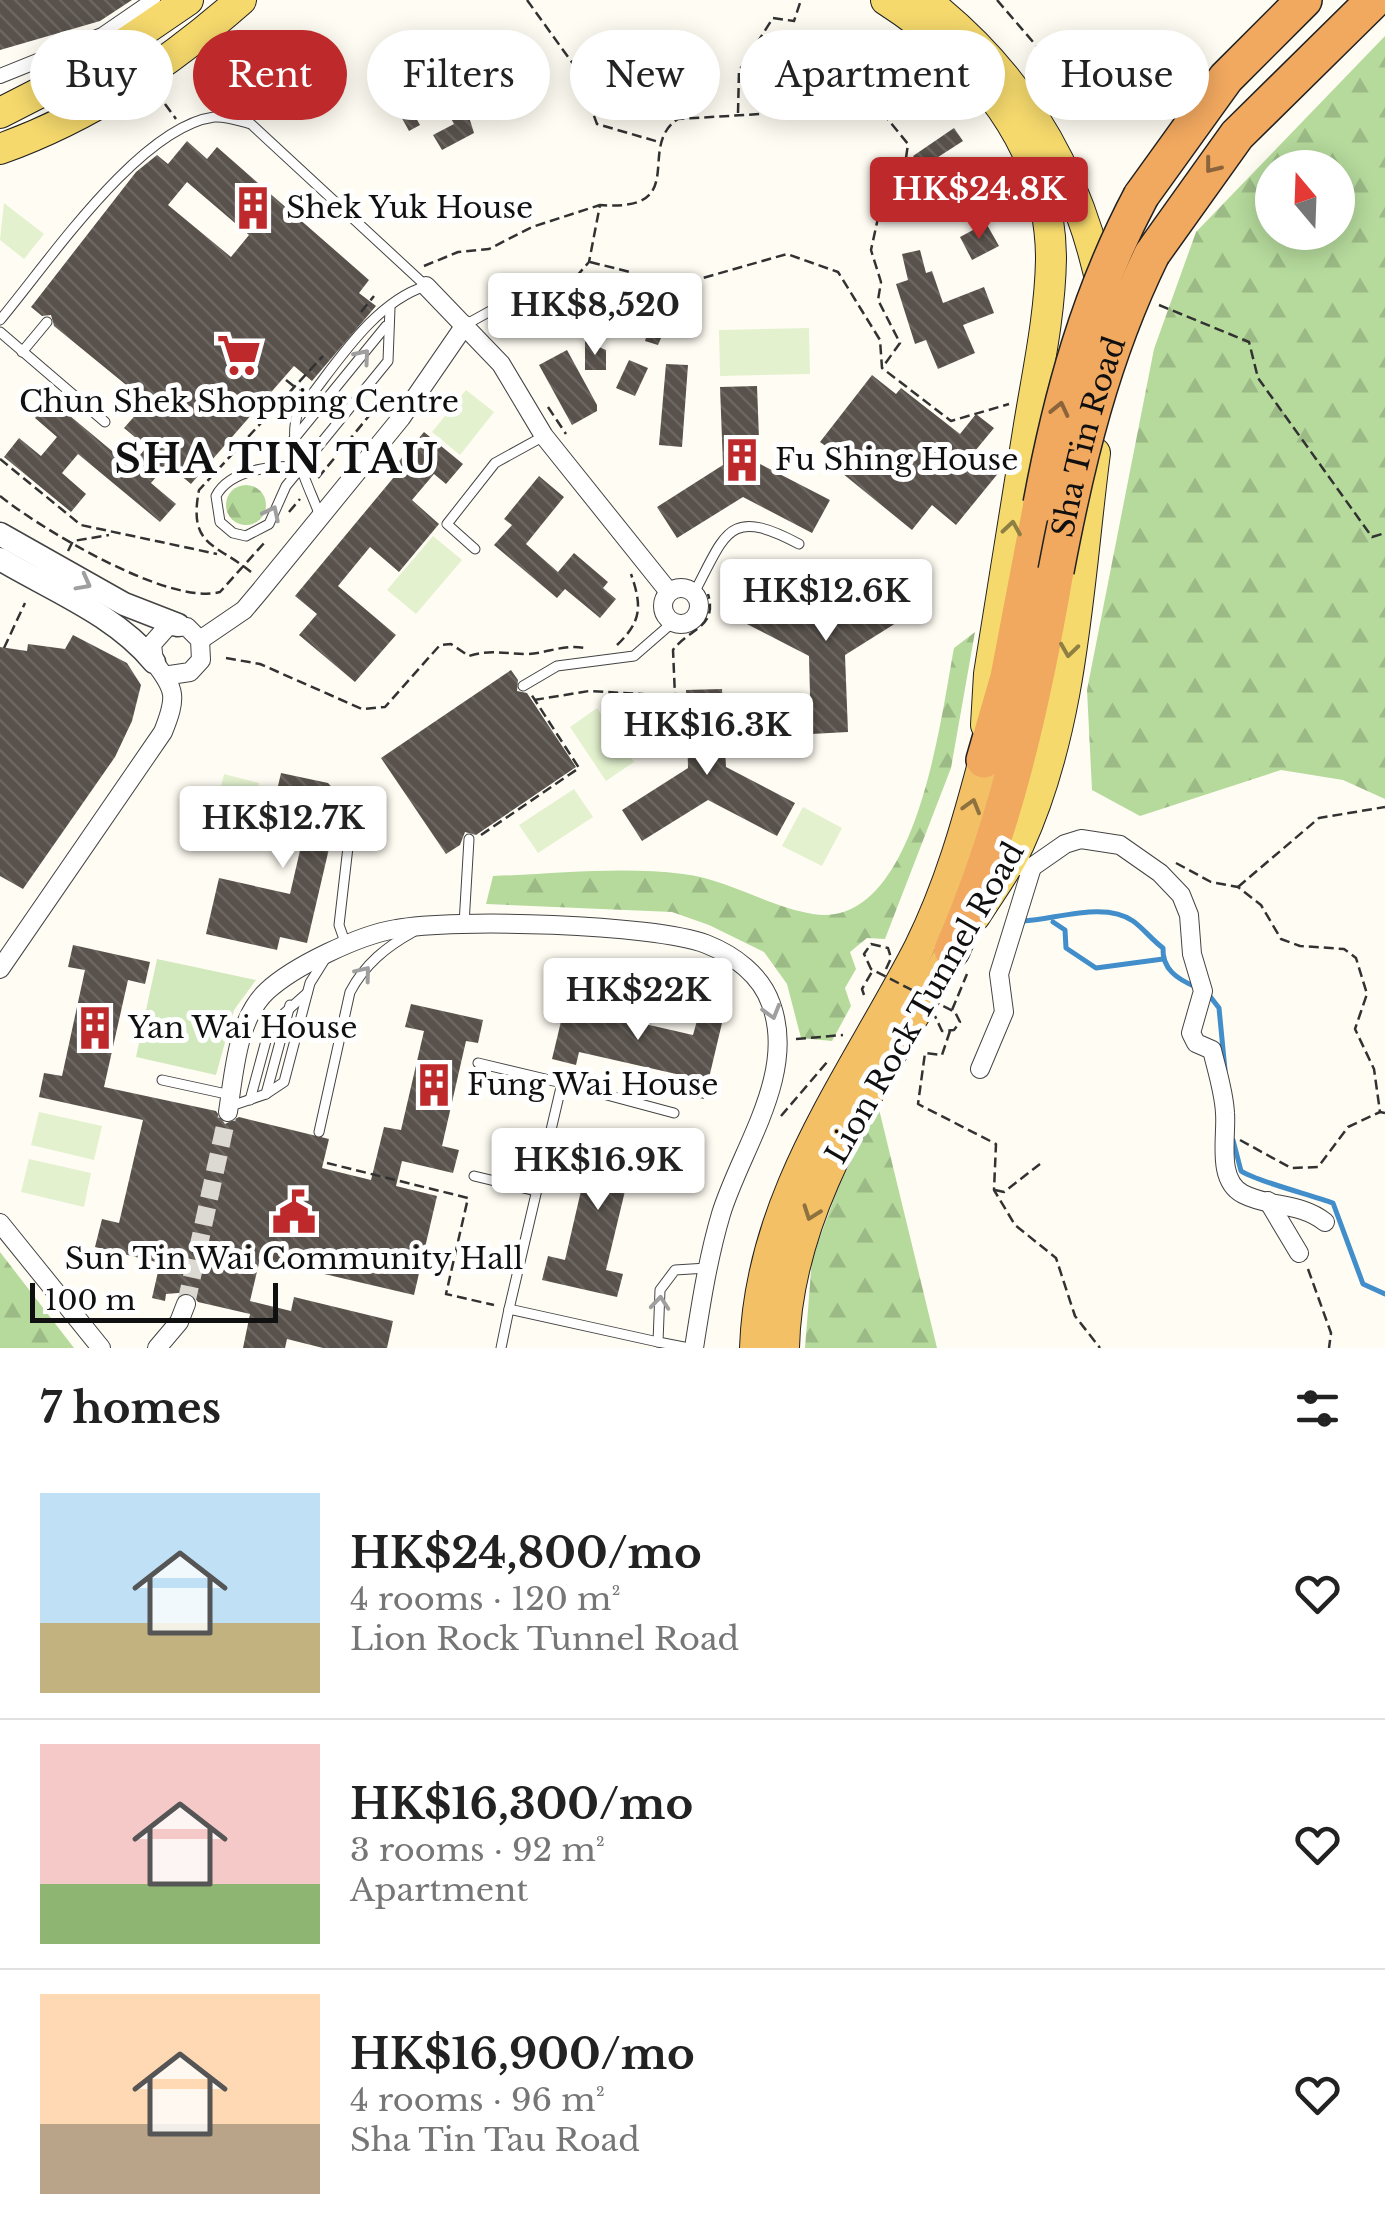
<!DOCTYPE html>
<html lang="en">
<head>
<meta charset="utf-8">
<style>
  :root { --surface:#fff; --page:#f6f6f6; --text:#222; --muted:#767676; --line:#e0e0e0; --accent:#be2a2b }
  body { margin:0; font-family:"Libre Baskerville",serif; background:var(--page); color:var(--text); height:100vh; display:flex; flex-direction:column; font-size:38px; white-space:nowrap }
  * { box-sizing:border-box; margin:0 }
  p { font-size:32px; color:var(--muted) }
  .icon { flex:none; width:55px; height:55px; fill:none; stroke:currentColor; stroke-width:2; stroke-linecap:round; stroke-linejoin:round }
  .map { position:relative; height:1348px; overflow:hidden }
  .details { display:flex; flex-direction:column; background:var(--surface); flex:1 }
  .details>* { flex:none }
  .top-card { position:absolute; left:30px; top:30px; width:1325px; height:90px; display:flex; gap:20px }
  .needle { width:65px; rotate:341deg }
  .tools { position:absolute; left:1255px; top:150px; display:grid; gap:20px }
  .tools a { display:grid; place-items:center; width:100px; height:100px; border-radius:50%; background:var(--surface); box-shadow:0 5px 25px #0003; font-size:50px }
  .scale { position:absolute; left:30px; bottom:25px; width:248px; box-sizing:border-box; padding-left:10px; border:5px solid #101010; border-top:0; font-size:28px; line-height:35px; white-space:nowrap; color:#101010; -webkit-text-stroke:8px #fff; paint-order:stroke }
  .price { position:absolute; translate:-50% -85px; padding:0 22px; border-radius:10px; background:#fff; color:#222; font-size:32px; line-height:65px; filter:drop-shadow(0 2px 5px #0008) }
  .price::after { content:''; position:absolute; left:50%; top:60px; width:30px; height:22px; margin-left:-15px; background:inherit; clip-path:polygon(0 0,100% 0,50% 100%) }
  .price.active { background:var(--accent); color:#fff }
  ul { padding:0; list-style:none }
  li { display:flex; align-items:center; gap:30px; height:250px; padding:0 40px }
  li+li { border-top:2px solid var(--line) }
  li span { display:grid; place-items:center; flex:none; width:280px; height:200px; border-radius:0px; color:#555 }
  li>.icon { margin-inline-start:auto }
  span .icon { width:120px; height:120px; fill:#fffc; stroke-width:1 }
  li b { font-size:42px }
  h2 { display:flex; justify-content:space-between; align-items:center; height:120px; padding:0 40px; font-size:42px }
  .pill { padding:0 35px; border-radius:45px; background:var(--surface); box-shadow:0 5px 25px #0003; font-size:35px; line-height:90px }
  .pill.active { background:var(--accent); color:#fff }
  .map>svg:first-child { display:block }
  .forest { fill:url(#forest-firs); fill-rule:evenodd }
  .park { fill:#d2e9bd }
  .pitch { fill:#e3f1ce }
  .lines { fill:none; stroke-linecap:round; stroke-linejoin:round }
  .stream { stroke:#418ecb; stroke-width:5 }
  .building { fill:url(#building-back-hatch); fill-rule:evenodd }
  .minor-tunnel { stroke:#dbd9d1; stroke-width:18; stroke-dasharray:18 9; stroke-linecap:butt }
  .service-casing { stroke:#434343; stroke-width:11 }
  .pedestrian-casing { stroke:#434343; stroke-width:16 }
  .minor-casing { stroke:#434343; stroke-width:20 }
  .tertiary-casing { stroke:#434343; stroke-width:25 }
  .primary-casing { stroke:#212121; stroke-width:32 }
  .trunk-casing { stroke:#212121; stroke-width:32 }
  .motorway-casing { stroke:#212121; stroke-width:38 }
  .path { stroke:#323232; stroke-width:2.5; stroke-dasharray:10 5; stroke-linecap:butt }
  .service { stroke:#fff; stroke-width:9 }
  .pedestrian { stroke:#fff; stroke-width:14 }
  .minor { stroke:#fff; stroke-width:18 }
  .tertiary { stroke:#fff; stroke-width:22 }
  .primary { stroke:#f5d96d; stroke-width:30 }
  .trunk { stroke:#f3c066; stroke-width:30 }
  .motorway { stroke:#f1a85f; stroke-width:35 }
  .motorway-bridge-casing { stroke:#212121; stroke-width:38; stroke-linecap:butt }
  .path-bridge { stroke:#323232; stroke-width:2.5; stroke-dasharray:10 5; stroke-linecap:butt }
  .motorway-bridge { stroke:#f1a85f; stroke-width:35 }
  .oneway { stroke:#8c643b }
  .oneway2 { stroke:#9f9f9f }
  .oneway3 { stroke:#8e7f43 }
  .oneway4 { stroke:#8d713f }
  .labels { text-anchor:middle; stroke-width:10; stroke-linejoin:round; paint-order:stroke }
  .poi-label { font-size:30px; fill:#101010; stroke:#fff; text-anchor:start }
  .street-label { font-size:30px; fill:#101010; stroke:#fff }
  .district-label { font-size:40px; font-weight:bold; letter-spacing:2.5px; fill:#101010; stroke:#fff }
</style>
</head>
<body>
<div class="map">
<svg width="1385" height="1348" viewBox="0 0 1385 1348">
  <defs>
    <pattern id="forest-firs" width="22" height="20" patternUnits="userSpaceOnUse" patternTransform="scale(2.5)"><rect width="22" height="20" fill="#b5da9c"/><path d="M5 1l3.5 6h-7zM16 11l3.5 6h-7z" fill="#9bba85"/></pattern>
    <pattern id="building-back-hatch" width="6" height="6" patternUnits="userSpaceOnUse" patternTransform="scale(2.5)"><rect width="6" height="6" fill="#59524c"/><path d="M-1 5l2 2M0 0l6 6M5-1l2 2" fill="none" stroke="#6c6661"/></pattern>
  </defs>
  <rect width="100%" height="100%" fill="#fffdf3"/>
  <g class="forest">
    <path d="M1385,36V799L1343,780L1281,770L1140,816L1092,790L1087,690L1154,349L1196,232ZM1272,168H1338V232H1272Z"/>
    <circle cx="246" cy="505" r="20"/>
    <path d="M975,632L951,768L885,939L867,938L850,952L856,969L845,988L851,1006L832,1041L801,1038L787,984L764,952L709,925L672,912L486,904L493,876C555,874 621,866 683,874C727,879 769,907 813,914C917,931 941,715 954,648Z"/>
    <path d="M878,1105L937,1348H805L812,1259L838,1188Z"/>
    <path d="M0,1252L74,1348H0Z"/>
  </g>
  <path class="park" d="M157,959L256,980L234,1010L216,1075L136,1057Z"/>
  <g class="pitch">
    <path d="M4,203L44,234L24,259L0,240Z"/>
    <path d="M809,328L810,374L720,376L719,330Z"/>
    <path d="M466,390L494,412L460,455L432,432Z"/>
    <path d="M433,536L462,560L416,614L387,590Z"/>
    <path d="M597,708L634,762L606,781L570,727Z"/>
    <path d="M224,774L259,783L245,845L209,837Z"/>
    <path d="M574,789L593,817L538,853L519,825Z"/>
    <path d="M803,807L842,828L822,866L782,846Z"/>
    <path d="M39,1112L102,1126L94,1160L31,1145Z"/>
    <path d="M29,1159L91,1173L84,1207L21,1192Z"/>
  </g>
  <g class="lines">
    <g class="stream">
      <path d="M1023,921C1057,919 1105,901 1133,921C1143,928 1152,940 1163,948C1162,969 1177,979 1196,987"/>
      <path d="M1053,922L1065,930L1066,948L1096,968L1163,959"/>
      <path d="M1209,995L1219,1008L1225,1070"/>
      <path d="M1233,1140L1241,1171C1255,1181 1312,1195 1333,1203L1363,1284L1385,1294"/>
    </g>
  </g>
  <g class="building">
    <path d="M0,0H132L100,21L0,50Z"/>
    <path d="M406,43L411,52L416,49L423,62L435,56L469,117L474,133L442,150L433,135L454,124L424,69L397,84L420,125L409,131L371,62Z"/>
    <path d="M954,128L963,141L921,168L913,156Z"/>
    <path d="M187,141L207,159L217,147L369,280L359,293L376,306L312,381L294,366L191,484L167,464L151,483L176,504L160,522L78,454L62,473L86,494L71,512L4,457L19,438L41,456L57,437L35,418L51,400L130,466L147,447L124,428L147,402L54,326L51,315L42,316L31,307L136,172L157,155L168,164ZM187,182L249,235L231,257L168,205Z"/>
    <path d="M986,223L999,246L972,260L960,237Z"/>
    <path d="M920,250L926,273L932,271L943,303L984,287L994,313L963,325L975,353L938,369L926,340L915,344L896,284L908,280L902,254Z"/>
    <path d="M657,304L673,310L658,345L645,341Z"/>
    <path d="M585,341L606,350V370H585Z"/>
    <path d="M567,350L597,405V411L572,425L539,365Z"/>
    <path d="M629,360L648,368L635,396L616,388Z"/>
    <path d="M666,364L688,365L682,447L659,445Z"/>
    <path d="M872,375L896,394L901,388L960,434L976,414L994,428L975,451L1000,471L956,525L932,505L912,530L837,469L845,460L820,442Z"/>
    <path d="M757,386L760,464L830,500L812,533L743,497L677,538L657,507L723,465L720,387Z"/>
    <path d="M424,432L463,464L446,484L434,474L412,500L439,524L399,572L370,547L338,586L396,635L355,682L299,635L317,614L295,596L399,471L394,467Z"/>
    <path d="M539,476L564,497L526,544L558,572L574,553L608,582L603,588L616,599L600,618L565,589L557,598L494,545L512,525L504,519Z"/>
    <path d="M892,582L912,613L845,655L848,732L811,734L809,656L739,620L757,587L826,623Z"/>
    <path d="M73,635L127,663L141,685L132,721L115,757L23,889L0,876V647L27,651L28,644L65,649Z"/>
    <path d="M511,670L518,680L517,691L527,693L576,767L476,835L465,832L460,845L446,854L381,758Z"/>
    <path d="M722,689L726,767L795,803L777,836L708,800L642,841L622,810L688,768L686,690Z"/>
    <path d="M281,773L328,783L341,797L307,943L280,937L277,950L206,934L219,878L290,894L301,846L266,838Z"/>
    <path d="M73,945L150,962L145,984L128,980L104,1087L216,1111L225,1124L239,1117L329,1139L322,1168L371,1180L384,1127L401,1130L424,1031L405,1027L411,1004L483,1020L478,1043L466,1041L442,1146L459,1150L453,1173L402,1161L396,1186L437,1196L414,1295L260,1259L250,1301L291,1311L294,1297L393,1321L387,1348H323L287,1339L285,1348H243L250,1314L198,1302L190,1292L166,1294L165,1301L152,1298L160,1263L95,1247L102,1219L119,1223L143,1120L39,1097L44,1073L62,1076L85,970L68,967Z"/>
    <path d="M569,988L592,993L588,1011L693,1035L698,1017L722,1023L704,1099L681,1094L685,1076L579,1052L576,1065L552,1059Z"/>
    <path d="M581,1129L654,1146L648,1170L631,1166L606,1270L623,1274L617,1297L542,1280L548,1256L565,1260L589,1156L576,1153Z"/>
  </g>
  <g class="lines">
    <path class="minor-tunnel" d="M186,1304L228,1112"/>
    <g class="service-casing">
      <g id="service">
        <path d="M0,320C48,263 139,127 214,117C225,116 240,121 251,124L426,286C371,303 333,370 298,412C286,448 308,483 320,516"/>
        <path d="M465,325L503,304"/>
        <path d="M0,332L105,422"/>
        <path d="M22,352L47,322"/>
        <path d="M293,440L386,326"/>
        <path d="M301,467C274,465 230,469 216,496L220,522L233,533L246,536L269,524L286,486L388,361L390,308"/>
        <path d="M475,549L447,524L495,463L544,436"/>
        <path d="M694,593C726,533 728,506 799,544"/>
        <path d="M523,686L557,666L634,656L672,623"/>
        <path d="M464,924L469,839"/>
        <path d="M346,945L339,925L351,821"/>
        <path d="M478,1063L562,1083"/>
        <path d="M162,1080L231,1095"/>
        <path d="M266,1094L290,1005"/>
        <path d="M250,1100L270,1026L307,993"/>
        <path d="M228,1107L266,1094L284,1082L310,983L325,959"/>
        <path d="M319,1132L350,992C365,964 386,947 413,932"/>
        <path d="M474,1176L536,1191"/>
        <path d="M509,1309L562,1083L674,1113"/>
        <path d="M501,1348L509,1309L658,1342"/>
        <path d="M689,1348L658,1342L660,1290L675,1270L707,1268"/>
      </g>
    </g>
    <g class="pedestrian-casing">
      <path id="pedestrian" d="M0,76L102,35L153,0"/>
    </g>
    <g class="minor-casing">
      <g id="minor">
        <path d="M426,286L501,364L544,436L669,592"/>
        <circle cx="681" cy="606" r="18"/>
        <path d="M200,640L244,610L260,591L401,418L465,325"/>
        <path d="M1008,865L1032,867L1065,844L1081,839L1120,845L1160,873L1181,895L1189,915L1192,954L1203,991L1191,1033L1196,1043L1212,1050C1217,1071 1224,1092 1225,1113C1227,1137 1216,1180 1243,1194C1270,1208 1300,1202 1325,1222"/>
        <path d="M0,969L163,732C177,697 176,690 154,662L152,644L168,626L187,627L200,640L201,660L190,672L170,675"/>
        <path d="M980,1069L1004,1012L999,974L1032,867"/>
        <path d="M228,1112C234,1073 237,1019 267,991C294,966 359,935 396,929C454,918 653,924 706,944C734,955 761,975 771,1004C797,1074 741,1149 721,1214C708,1258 701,1303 694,1348"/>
        <path d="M1268,1201L1299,1253"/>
        <path d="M0,1223L101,1348"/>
        <path d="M157,1348L179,1322L186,1304"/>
      </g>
    </g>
    <g class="tertiary-casing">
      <g id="tertiary">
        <path d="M0,534L124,604L178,625"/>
        <path d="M0,559C52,590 116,615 154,662"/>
      </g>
    </g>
    <g class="primary-casing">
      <g id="primary">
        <path d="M886,0C976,58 1051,146 1051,259C1050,315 1038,370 1029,425C1016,508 1002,591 989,674L986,725"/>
        <path d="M925,0C1022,75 1079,173 1103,293"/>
        <path d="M0,113L90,67L188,0"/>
        <path d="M0,149C92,116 168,64 241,0"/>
        <path d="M975,916C990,892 1007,870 1019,844C1074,724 1078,582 1095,453"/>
      </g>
    </g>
    <g class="trunk-casing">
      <g id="trunk">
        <path d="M755,1348C760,1195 852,1078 919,948C949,888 967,824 984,760"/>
        <path d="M784,1348C787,1199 883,1075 952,950"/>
      </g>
    </g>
    <g class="motorway-casing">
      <g id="motorway">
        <path d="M1141,196L1226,78L1304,0"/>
        <path d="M1152,254L1237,135L1374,0"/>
        <path d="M984,760L1008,677L1041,504"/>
        <path d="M952,950C1005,829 1034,700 1056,571"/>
      </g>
    </g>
    <g class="path">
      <path d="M527,0L576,68L597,124L659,142"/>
      <path d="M997,0L1040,50"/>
      <path d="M165,104L176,119"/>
      <path d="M738,113L739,71L773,18L794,21L801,0"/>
      <path d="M590,262L630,272L646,283L671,287L787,254L838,272L880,340L882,368L951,421L1009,404"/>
      <path d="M424,266L458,252L489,249L532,227L600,205"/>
      <path d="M576,277L589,262L600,205C692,212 635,147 678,119L810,111L838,101L886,117L908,144L904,172L878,218L871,250L881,282L878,300L900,343L882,368"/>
      <path d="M1159,305L1249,342L1258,378L1372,537L1385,533"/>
      <path d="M361,312L374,296"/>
      <path d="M286,380L300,391"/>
      <path d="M548,407L566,434"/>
      <path d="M0,459L81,525L217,554"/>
      <path d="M318,478L373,411L384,404"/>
      <path d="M0,496C41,529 169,606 220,592L265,542"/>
      <path d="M289,512L300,499"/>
      <path d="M68,551L73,541L109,535"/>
      <path d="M251,572C216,543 188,547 199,490L323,356"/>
      <path d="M617,645C642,621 642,606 631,574"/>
      <path d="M4,648L25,603"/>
      <path d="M226,658L260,664L362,709L385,707L440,645L451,644L469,656C490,649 505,654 527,654C549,653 563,644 585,648"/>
      <path d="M534,700L589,691L675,696L673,650C689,628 718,628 708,594"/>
      <path d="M481,835L579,768L531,694"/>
      <path d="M1176,863L1211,882L1238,887L1261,905L1281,939L1300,946L1344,949L1356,958L1367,994L1355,1029L1374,1069L1380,1112L1385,1113"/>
      <path d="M1238,887L1319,818L1385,807"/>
      <path d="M864,995L862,989L873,970"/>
      <path d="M952,1010L967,974"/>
      <path d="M950,1031L942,1055L925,1053L918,1104L996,1144L994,1190L1015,1225L1056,1258L1075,1316L1100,1348"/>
      <path d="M796,1039L843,1035"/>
      <path d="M781,1116L828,1061"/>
      <path d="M1240,1140L1291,1168L1318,1167L1348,1127L1380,1112"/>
      <path d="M327,1163L468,1198L446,1294L494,1305"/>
      <path d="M995,1190L1004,1192L1040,1164"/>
      <path d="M1308,1269L1331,1333L1329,1348"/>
    </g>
    <use href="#service" class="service"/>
    <use href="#pedestrian" class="pedestrian"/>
    <use href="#minor" class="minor"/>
    <use href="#tertiary" class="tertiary"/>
    <use href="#primary" class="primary"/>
    <use href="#trunk" class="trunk"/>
    <use href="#motorway" class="motorway"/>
    <g class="motorway-bridge-casing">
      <g id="motorway-bridge">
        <path d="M1041,504C1061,396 1089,294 1141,196"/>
        <path id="s1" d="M1056,571C1077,460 1102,356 1152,254"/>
      </g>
    </g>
    <path class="path-bridge" d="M886,969L891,958L888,948L871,944L864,954L871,969L955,1012L960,1022L954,1030L942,1031L935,1016"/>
    <use href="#motorway-bridge" class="motorway-bridge"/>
  </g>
  <defs><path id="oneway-chevron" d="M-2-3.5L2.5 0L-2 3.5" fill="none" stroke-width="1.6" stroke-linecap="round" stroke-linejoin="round" transform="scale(2.5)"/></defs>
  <g class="oneway">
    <use href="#oneway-chevron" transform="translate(1212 166) rotate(128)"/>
    <use href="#oneway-chevron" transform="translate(1060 409) rotate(-77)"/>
  </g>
  <g class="oneway2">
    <use href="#oneway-chevron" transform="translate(363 356) rotate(-50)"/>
    <use href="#oneway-chevron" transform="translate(272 513) rotate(-64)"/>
    <use href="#oneway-chevron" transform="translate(84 583) rotate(28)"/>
    <use href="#oneway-chevron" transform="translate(364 973) rotate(-51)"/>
    <use href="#oneway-chevron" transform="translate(772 1012) rotate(74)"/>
    <use href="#oneway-chevron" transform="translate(660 1303) rotate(-85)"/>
  </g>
  <g class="oneway3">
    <use href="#oneway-chevron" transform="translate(1012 528) rotate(-81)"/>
    <use href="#oneway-chevron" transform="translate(1069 650) rotate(98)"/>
  </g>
  <g class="oneway4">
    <use href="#oneway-chevron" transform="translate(972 806) rotate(-74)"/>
    <use href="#oneway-chevron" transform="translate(811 1213) rotate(110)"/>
  </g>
  <defs>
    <g id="building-bare" transform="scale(3.45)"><path d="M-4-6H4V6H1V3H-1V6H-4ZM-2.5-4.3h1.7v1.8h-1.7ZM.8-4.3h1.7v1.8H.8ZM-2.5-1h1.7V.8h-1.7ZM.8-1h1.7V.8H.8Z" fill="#be2a2b" stroke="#fff" stroke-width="2.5" paint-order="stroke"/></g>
    <g id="supermarket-bare" transform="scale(3.45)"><path d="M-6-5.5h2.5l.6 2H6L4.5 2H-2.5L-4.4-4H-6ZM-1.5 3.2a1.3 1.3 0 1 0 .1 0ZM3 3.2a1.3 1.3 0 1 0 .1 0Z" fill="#be2a2b" stroke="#fff" stroke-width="2.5" paint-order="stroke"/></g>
    <g id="civic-bare" transform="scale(3.45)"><path d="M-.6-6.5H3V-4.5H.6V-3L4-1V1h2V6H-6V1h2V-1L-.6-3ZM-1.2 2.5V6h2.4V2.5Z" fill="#be2a2b" stroke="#fff" stroke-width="2.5" paint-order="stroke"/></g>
  </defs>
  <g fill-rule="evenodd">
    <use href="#building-bare" x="253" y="208"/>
    <use href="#supermarket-bare" x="239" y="355"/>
    <use href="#building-bare" x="742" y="460"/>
    <use href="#building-bare" x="95" y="1028"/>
    <use href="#building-bare" x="434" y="1085"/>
    <use href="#civic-bare" x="294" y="1212"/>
  </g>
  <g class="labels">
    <g class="poi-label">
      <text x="286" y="218">Shek Yuk House</text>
      <text x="239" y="412" text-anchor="middle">Chun Shek Shopping Centre</text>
      <text x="775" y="470">Fu Shing House</text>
      <text x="128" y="1038">Yan Wai House</text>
      <text x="467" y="1095">Fung Wai House</text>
      <text x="294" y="1269" text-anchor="middle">Sun Tin Wai Community Hall</text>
    </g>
    <g class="street-label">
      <text dy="10" stroke="none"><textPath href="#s1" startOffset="138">Sha Tin Road</textPath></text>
      <text transform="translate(925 1003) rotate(-60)" y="10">Lion Rock Tunnel Road</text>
    </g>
    <g class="district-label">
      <text x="277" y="473">SHA TIN TAU</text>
    </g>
  </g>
</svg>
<div class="tools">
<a><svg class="needle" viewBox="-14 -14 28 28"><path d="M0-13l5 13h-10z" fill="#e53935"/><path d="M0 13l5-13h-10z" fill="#767676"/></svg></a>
</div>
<div class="scale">100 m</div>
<b class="price active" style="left:979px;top:242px">HK$24.8K</b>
<b class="price" style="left:595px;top:358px">HK$8,520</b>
<b class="price" style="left:826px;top:644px">HK$12.6K</b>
<b class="price" style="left:707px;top:778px">HK$16.3K</b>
<b class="price" style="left:283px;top:871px">HK$12.7K</b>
<b class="price" style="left:638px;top:1043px">HK$22K</b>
<b class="price" style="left:598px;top:1213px">HK$16.9K</b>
<div class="top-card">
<a class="pill">Buy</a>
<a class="pill active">Rent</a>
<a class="pill">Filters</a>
<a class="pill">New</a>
<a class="pill">Apartment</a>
<a class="pill">House</a>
</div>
</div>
<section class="details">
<h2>7 homes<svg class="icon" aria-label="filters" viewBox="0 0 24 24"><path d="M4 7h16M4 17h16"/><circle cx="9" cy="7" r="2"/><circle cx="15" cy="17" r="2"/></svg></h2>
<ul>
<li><span style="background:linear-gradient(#bfe0f5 65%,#c2b280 0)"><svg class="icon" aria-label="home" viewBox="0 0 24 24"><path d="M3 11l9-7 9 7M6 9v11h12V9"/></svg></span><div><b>HK$24,800/mo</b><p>4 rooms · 120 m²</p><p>Lion Rock Tunnel Road</p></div><svg class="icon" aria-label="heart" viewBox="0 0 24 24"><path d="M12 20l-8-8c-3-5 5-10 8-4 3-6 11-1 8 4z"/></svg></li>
<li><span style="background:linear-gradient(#f6c9c9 70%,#8fb573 0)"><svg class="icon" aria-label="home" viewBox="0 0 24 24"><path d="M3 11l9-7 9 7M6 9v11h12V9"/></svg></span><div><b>HK$16,300/mo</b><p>3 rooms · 92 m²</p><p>Apartment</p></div><svg class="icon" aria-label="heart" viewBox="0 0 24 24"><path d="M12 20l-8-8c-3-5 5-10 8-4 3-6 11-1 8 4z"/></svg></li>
<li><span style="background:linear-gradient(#ffd9b3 65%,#b9a48a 0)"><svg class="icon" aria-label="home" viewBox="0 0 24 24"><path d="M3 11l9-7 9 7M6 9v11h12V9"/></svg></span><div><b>HK$16,900/mo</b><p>4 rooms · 96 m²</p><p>Sha Tin Tau Road</p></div><svg class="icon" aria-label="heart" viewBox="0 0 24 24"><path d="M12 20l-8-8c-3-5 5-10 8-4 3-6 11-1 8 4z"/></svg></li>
</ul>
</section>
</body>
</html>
